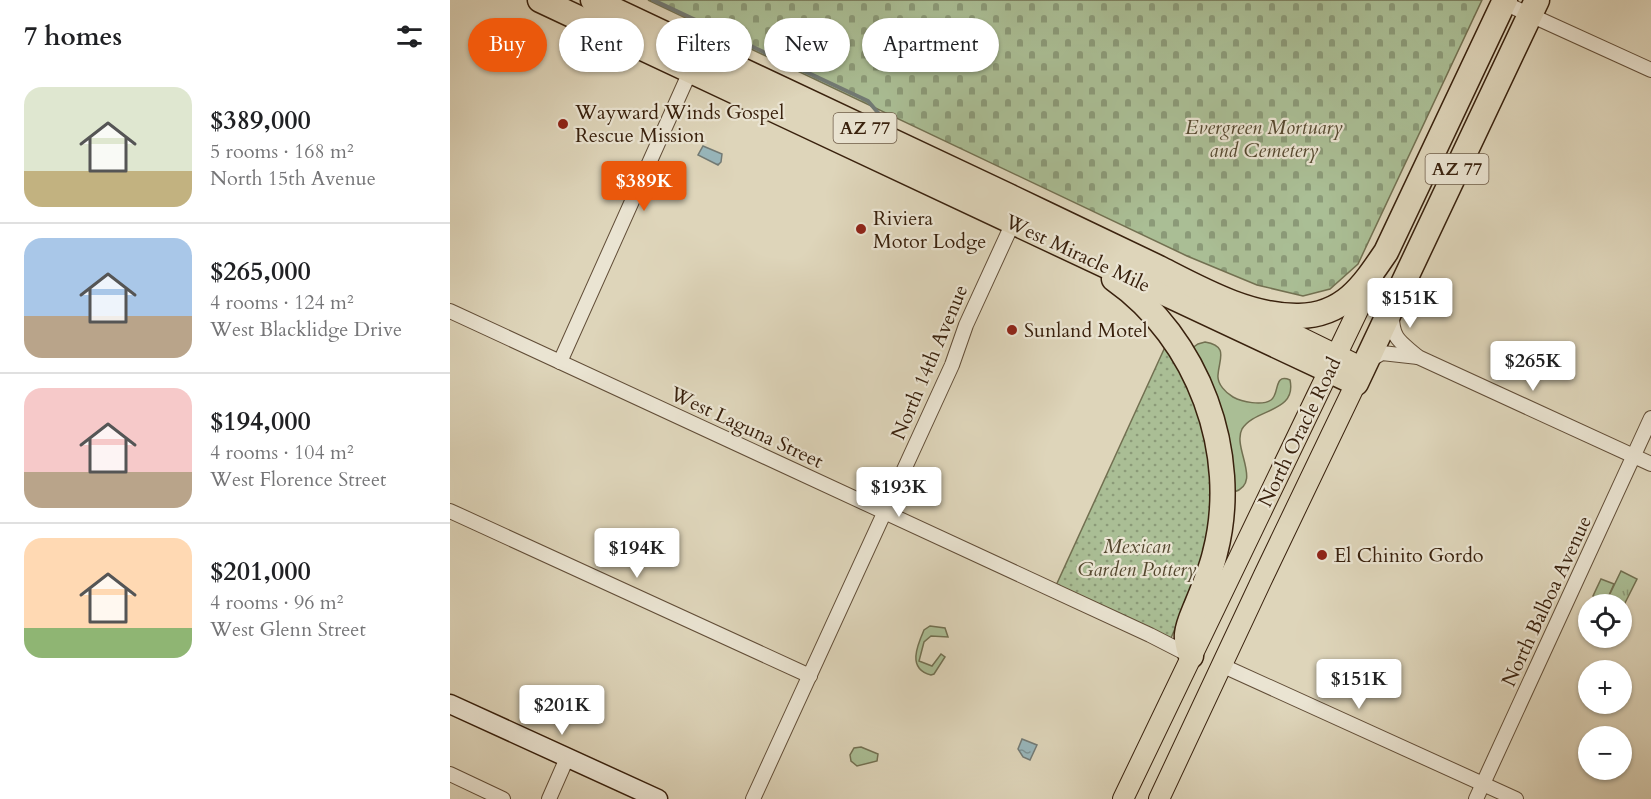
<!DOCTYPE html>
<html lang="en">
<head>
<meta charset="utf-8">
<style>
  :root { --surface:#fff; --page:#f2f2f2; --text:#202124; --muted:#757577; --line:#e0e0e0; --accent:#ea580c }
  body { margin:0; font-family:Cardo,serif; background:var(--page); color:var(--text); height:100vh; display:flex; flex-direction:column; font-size:22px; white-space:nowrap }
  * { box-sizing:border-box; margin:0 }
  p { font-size:20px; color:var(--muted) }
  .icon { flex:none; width:33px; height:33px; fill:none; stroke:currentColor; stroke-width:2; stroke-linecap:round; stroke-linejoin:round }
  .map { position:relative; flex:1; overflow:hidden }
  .sheet { display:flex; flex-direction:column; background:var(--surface); width:450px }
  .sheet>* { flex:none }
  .hud { position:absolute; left:18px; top:18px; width:570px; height:54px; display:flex; gap:12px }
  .fabs { position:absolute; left:1128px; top:594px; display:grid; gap:12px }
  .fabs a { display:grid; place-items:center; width:54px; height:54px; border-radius:50%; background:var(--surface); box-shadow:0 2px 4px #0004; font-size:30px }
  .price { position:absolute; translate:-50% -51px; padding:0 14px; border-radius:6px; background:#fff; color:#222; font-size:20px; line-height:39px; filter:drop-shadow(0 2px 3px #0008) }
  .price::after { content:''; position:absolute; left:50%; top:36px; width:18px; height:14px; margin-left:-9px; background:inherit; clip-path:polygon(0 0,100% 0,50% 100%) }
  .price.active { background:var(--accent); color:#fff }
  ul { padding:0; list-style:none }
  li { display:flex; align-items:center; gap:18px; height:150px; padding:0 24px }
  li+li { border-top:2px solid var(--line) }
  li span { display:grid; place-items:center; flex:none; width:168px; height:120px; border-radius:18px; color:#555 }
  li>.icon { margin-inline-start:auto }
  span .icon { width:72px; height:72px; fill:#fffc; stroke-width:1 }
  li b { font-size:26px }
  h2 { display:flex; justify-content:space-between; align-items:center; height:72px; padding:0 24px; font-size:26px }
  .tag { padding:0 21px; border-radius:27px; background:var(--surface); box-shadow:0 2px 4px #0004; font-size:21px; line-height:54px }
  .tag.active { background:var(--accent); color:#fff }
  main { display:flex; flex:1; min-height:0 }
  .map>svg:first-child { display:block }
  .grass { fill:#aabe95; stroke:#727051; stroke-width:1.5 }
  .cemetery { fill:url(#cemetery-stones); stroke:#727051; stroke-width:1.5 }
  .park { fill:url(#park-tufts); stroke:#727051; stroke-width:1.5 }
  .garden { fill:url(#garden-dots); stroke:#727051; stroke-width:1.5 }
  .water { fill:url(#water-ripples); stroke:#727a75; stroke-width:1.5 }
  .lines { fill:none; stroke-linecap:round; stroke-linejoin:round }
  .stream { stroke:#727a75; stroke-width:4 }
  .street-casing { stroke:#624e38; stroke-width:16 }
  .secondary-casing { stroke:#39210d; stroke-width:21 }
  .primary-casing { stroke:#39210d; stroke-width:22 }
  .highway-casing { stroke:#39210d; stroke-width:27 }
  .street { stroke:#eae4d2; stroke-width:14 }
  .secondary { stroke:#eae4d2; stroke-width:18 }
  .primary { stroke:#ded5ba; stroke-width:20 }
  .highway { stroke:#ded5ba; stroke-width:24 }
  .poi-dot { fill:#8f2418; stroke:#eae4d2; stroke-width:2 }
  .labels { text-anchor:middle; stroke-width:4.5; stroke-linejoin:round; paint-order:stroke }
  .shield { fill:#eae4d2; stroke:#6e5c48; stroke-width:1.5 }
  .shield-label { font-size:18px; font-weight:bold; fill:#39210d }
  .poi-label { font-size:20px; fill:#39210d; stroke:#eae4d2; text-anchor:start }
  .park-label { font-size:20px; font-style:italic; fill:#55482f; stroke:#eae4d2 }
  .street-label { font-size:20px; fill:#39210d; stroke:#eae4d2 }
</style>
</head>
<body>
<main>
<section class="sheet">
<h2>7 homes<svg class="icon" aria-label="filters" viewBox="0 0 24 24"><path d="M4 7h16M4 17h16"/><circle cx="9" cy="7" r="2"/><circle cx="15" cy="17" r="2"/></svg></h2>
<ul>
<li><span style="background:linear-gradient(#dfe7d0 70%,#c2b280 0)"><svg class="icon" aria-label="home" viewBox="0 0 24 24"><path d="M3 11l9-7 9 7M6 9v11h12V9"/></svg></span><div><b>$389,000</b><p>5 rooms · 168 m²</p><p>North 15th Avenue</p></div></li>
<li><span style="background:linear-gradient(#a9c7e8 65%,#b9a48a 0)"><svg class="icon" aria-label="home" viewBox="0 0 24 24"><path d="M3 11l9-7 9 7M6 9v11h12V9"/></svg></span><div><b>$265,000</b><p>4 rooms · 124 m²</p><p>West Blacklidge Drive</p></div></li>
<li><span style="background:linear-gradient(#f6c9c9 70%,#b9a48a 0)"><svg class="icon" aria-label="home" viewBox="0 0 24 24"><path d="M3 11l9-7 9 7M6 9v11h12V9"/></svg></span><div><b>$194,000</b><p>4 rooms · 104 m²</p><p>West Florence Street</p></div></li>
<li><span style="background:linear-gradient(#ffd9b3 75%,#8fb573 0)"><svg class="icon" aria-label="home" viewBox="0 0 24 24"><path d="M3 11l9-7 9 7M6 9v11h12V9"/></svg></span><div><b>$201,000</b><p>4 rooms · 96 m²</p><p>West Glenn Street</p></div></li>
</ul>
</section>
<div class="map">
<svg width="1201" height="799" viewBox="0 0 1201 799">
  <defs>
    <pattern id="cemetery-stones" width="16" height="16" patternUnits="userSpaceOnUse" patternTransform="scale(1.5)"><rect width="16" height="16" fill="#aabe95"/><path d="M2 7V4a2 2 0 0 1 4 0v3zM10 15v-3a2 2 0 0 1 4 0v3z" fill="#8b9a78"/></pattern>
    <pattern id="park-tufts" width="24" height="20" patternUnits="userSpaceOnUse" patternTransform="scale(1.5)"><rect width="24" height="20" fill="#aabe95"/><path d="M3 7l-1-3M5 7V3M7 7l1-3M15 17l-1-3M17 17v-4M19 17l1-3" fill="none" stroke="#8b9a78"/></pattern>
    <pattern id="garden-dots" width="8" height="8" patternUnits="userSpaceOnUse" patternTransform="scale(1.5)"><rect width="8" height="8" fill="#aabe95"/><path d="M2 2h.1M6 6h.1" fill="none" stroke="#8b9a78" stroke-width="1.8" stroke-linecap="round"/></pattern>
    <pattern id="water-ripples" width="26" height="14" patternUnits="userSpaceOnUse" patternTransform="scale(1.5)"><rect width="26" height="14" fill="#98b6bb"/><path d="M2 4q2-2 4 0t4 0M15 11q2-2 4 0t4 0" fill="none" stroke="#7d9496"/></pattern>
  </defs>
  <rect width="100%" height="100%" fill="#ded5ba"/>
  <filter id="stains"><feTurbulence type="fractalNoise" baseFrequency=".00333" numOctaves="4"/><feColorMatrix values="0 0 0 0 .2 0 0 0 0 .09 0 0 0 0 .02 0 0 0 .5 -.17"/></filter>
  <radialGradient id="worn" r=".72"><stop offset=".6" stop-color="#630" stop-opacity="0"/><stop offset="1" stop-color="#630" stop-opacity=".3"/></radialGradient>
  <g class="grass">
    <path d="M755,342C779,346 769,359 768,375C767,384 776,393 783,397C792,402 812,406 821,400C830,394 823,373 840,380C847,413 805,408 792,429C782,448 813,483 784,492L738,351L748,344Z"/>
    <path d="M1151,579L1164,584L1156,602L1143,596Z"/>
    <path d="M480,626L495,628L498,637L481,636L474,642L469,661L482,666L491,654L495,657L484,674L481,675C457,669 467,646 474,630Z"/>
    <path d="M411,747L428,754L427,761L407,766L401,761L400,755L404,748Z"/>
  </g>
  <path class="cemetery" d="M198,0H1032L908,264L880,289L853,296L807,285L737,256Z"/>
  <path class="park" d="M1171,571L1187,579L1172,609V604H1162L1156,602Z"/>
  <path class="garden" d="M715,347L749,402L769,491L756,556L718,645L604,590Z"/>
  <g class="water">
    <path d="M253,146L272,154L271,162L268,165L248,155Z"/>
    <path d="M572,739L587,745L580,760L573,757L568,749Z"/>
  </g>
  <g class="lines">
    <path class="stream" d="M203,0L418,101L430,115"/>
    <g class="street-casing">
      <g id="street">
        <path d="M1054,3L1201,70"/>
        <path d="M0,311L700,635L741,656"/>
        <path d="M942,315C942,340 951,342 968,357L1201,464"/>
        <path d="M918,361L932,353L968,357"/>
        <path d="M110,362L243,65"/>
        <path d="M0,511L360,676"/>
        <path d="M771,665L1066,799"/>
        <path d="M0,774L53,799"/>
        <path d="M99,799L117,758"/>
        <path d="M303,799L502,365L516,325L566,216"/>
        <path d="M1026,799L1201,418"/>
      </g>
    </g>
    <g class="secondary-casing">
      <path id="secondary" d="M0,704L208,799"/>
    </g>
    <g class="primary-casing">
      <g id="primary">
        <path d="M807,316L913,368"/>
        <path d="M673,799L923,279"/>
        <path d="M709,799L814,575L906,383"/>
      </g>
    </g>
    <g class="highway-casing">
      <g id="highway">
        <path d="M90,0L906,383L1087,0"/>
        <path d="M143,0C293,71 444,141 594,213C632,231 671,250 709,268C752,290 800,317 849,316C894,315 913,286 936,252L1055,0"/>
        <path d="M664,279C748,338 791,453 765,553C761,570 754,587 747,604C743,614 738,624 737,634C736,642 739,649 741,656"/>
      </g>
    </g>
    <use href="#street" class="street"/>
    <use href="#secondary" class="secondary"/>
    <use href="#primary" class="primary"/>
    <use href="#highway" class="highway"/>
  </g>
  <g class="poi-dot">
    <circle cx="113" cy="124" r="6"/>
    <circle cx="411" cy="229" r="6"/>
    <circle cx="562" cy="330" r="6"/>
    <circle cx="872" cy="555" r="6"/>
  </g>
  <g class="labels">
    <g class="shield">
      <rect x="383.5" y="113" width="63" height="30" rx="4.5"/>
      <rect x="975.5" y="154" width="63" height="30" rx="4.5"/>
    </g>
    <g class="shield-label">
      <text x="415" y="134">AZ 77</text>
      <text x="1007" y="175">AZ 77</text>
    </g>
    <g class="poi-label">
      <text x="125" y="119">Wayward Winds Gospel<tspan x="125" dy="23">Rescue Mission</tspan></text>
      <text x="423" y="225">Riviera<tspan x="423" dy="23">Motor Lodge</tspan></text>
      <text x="574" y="337">Sunland Motel</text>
      <text x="884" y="562">El Chinito Gordo</text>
    </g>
    <g class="park-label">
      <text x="814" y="134">Evergreen Mortuary<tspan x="814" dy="23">and Cemetery</tspan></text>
      <text x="687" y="553">Mexican<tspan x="687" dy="23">Garden Pottery</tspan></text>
    </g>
    <g class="street-label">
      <text transform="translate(628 253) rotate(25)" y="7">West Miracle Mile</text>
      <text transform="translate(479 362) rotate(-67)" y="7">North 14th Avenue</text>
      <text transform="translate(297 427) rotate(25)" y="7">West Laguna Street</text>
      <text transform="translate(849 432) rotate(-64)" y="7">North Oracle Road</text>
      <text transform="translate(1096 601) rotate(-65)" y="7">North Balboa Avenue</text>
    </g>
  </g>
  <rect width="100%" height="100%" filter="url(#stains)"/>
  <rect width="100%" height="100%" fill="url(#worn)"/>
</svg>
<div class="fabs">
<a><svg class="icon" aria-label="locate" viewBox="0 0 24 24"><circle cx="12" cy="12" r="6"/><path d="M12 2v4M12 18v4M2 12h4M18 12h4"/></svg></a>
<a>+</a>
<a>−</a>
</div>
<b class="price active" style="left:194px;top:212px">$389K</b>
<b class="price" style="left:960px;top:329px">$151K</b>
<b class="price" style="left:1083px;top:392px">$265K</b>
<b class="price" style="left:449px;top:518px">$193K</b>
<b class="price" style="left:187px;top:579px">$194K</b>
<b class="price" style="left:909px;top:710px">$151K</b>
<b class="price" style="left:112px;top:736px">$201K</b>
<div class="hud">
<a class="tag active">Buy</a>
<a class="tag">Rent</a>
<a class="tag">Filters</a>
<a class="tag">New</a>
<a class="tag">Apartment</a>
</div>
</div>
</main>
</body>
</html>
